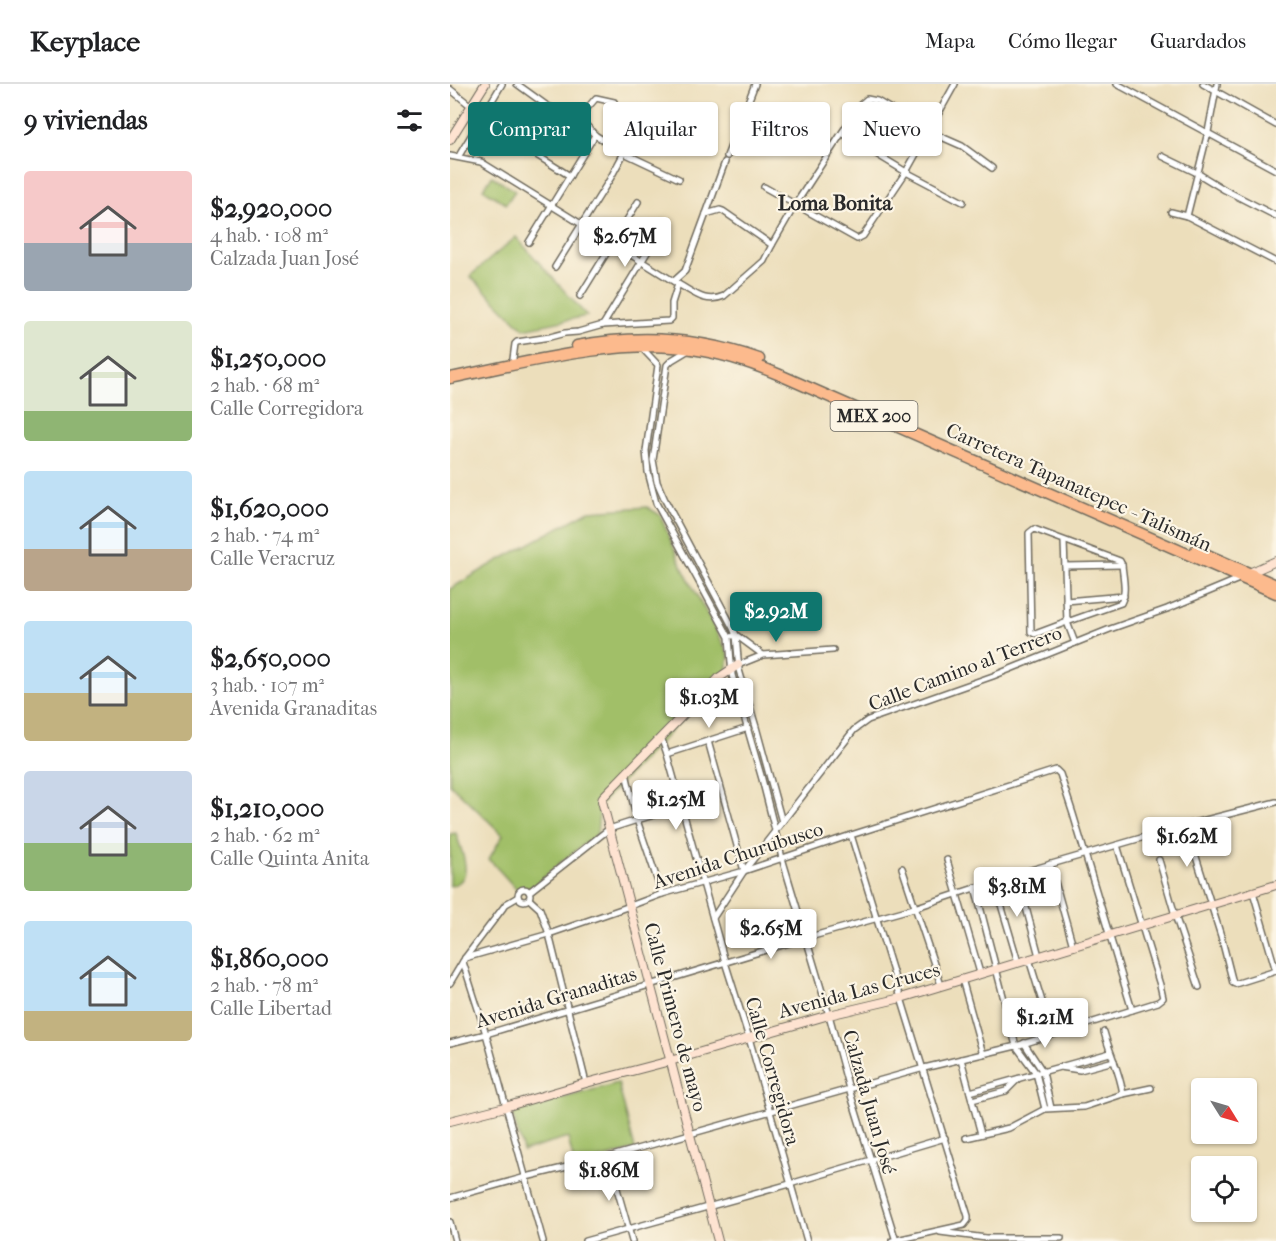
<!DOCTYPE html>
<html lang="es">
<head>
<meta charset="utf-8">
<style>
  :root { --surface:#fff; --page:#f6f6f6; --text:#202124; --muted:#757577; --line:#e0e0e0; --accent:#0f766e }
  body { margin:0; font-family:"IM FELL French Canon",serif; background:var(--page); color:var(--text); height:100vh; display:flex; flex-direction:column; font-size:22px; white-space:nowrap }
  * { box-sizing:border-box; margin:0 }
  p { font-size:20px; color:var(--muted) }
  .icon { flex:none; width:33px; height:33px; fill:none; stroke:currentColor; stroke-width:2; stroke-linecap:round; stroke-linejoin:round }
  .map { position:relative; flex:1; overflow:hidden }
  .panel { display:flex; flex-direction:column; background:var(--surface); width:450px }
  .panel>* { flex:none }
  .hud { position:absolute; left:18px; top:18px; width:570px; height:54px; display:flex; gap:12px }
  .needle { width:39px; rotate:127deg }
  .buttons { position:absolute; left:741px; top:994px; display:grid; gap:12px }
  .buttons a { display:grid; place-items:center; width:66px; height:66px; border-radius:6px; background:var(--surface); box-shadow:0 2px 4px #0004; font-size:30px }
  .price { position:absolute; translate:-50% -51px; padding:0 14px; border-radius:6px; background:#fff; color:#222; font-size:20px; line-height:39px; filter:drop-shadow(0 2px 3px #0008) }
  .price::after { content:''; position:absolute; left:50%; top:36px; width:18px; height:14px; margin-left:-9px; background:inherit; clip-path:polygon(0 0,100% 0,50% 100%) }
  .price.active { background:var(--accent); color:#fff }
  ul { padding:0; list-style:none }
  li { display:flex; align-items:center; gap:18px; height:150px; padding:0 24px }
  li span { display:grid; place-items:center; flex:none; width:168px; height:120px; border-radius:6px; color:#555 }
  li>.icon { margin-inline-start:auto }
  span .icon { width:72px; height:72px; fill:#fffc; stroke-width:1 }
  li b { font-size:26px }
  h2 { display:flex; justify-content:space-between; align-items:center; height:72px; padding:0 24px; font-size:26px }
  .pill { padding:0 21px; border-radius:6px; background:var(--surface); box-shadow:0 2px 4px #0004; font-size:21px; line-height:54px }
  .pill.active { background:var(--accent); color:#fff }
  header { display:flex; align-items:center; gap:36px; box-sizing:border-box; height:84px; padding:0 30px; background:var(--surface); border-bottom:2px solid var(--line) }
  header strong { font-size:28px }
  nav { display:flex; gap:33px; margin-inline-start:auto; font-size:21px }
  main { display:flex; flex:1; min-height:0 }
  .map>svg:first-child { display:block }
  .green { fill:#a1bf67; stroke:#667549; stroke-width:1.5 }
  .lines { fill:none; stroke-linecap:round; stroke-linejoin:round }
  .street-casing { stroke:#6f6a5d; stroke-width:8 }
  .secondary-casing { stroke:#6f6a5d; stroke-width:10 }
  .highway-casing { stroke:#6f6a5d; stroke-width:13 }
  .street { stroke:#fff; stroke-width:5 }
  .secondary { stroke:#fee3d1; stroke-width:8 }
  .highway { stroke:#fcba8d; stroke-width:10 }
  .labels { text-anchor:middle; stroke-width:4.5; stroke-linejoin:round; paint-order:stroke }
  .shield { fill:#fcf5e5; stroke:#6a6863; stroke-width:1.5 }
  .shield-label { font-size:18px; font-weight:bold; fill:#2b2b2b }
  .street-label { font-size:20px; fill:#2b2b2b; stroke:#fcf5e5 }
  .neighbourhood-label { font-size:21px; font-weight:bold; fill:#2b2b2b; stroke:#fcf5e5 }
</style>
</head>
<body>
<header>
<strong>Keyplace</strong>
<nav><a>Mapa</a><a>Cómo llegar</a><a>Guardados</a></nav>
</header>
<main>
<section class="panel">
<h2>9 viviendas<svg class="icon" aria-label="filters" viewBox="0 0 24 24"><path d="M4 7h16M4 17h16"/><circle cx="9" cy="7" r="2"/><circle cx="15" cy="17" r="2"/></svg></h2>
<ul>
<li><span style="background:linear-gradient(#f6c9c9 60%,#9aa5b1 0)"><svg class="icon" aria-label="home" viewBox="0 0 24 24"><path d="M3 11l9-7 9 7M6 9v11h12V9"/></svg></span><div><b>$2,920,000</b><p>4 hab. · 108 m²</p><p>Calzada Juan José</p></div></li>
<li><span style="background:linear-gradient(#dfe7d0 75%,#8fb573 0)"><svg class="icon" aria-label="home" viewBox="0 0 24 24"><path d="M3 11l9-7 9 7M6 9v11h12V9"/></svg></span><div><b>$1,250,000</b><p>2 hab. · 68 m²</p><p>Calle Corregidora</p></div></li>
<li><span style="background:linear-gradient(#bfe0f5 65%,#b9a48a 0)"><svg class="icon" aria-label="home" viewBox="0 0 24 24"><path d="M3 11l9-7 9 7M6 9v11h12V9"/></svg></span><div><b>$1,620,000</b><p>2 hab. · 74 m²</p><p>Calle Veracruz</p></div></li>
<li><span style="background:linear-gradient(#bfe0f5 60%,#c2b280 0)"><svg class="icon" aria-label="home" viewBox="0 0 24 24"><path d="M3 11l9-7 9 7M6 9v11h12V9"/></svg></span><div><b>$2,650,000</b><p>3 hab. · 107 m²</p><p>Avenida Granaditas</p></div></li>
<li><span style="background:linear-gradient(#c9d6e8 60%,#8fb573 0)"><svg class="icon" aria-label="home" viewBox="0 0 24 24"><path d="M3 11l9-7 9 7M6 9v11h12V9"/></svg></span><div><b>$1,210,000</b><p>2 hab. · 62 m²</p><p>Calle Quinta Anita</p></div></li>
<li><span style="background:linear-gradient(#bfe0f5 75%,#c2b280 0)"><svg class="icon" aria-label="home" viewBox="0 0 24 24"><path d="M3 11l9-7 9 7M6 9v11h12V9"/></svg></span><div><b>$1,860,000</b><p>2 hab. · 78 m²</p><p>Calle Libertad</p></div></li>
</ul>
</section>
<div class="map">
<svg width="826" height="1157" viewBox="0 0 826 1157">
  <rect width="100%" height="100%" fill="#fcf5e5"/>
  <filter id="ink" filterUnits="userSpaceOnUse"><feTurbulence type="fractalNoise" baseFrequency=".0167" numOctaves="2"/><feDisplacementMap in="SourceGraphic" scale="12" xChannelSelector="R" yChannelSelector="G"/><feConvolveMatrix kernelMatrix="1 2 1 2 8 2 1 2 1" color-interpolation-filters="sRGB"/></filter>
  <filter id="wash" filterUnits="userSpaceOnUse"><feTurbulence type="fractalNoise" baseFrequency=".008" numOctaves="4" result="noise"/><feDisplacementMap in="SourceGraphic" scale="24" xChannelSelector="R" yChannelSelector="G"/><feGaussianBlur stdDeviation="1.35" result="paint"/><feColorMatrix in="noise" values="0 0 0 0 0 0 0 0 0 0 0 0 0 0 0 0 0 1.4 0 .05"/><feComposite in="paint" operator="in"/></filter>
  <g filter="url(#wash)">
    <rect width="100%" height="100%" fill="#ecdebb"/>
    <g class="green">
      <path d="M42,92L65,107L56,120L33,105Z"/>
      <path d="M66,153L137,232L74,245L20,192Z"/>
      <path d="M197,423L210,431L231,481L279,571L277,592L246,621L150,721L147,750L111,778L82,804L66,805L39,775L53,751L0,700V505L44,479L139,427Z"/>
      <path d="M6,749C11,767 27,796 0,802V750Z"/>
      <path d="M168,999L185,1065L125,1083L118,1054L73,1067L62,1028Z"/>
    </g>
  </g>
  <g filter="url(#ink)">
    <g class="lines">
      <g class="street-casing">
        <g id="street">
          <path d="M67,0L96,21L134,39L145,51L174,69L229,95"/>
          <path d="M667,0L826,86"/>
          <path d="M753,0L826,41"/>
          <path d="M0,5L21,22"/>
          <path d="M32,37L120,92"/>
          <path d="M134,39V28L146,14L164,18"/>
          <path d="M392,49L456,88L513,118"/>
          <path d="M10,70L52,0"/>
          <path d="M0,72L31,78L228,200C245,209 255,220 274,212L314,177L322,161L345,121L410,21L417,15L427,17L478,47L512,62L542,84"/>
          <path d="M277,72L305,0"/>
          <path d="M712,72L747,89L775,106L826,132"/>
          <path d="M314,103L407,155L413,152L456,88L505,0"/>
          <path d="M721,128L737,132L826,178"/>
          <path d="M256,130L270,126L273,127L322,161"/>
          <path d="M737,132L758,48L767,0"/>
          <path d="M79,158L145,51"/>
          <path d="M105,183L160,95L174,69"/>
          <path d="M224,197L235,187L275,78"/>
          <path d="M130,212L188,118"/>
          <path d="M153,241L215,139"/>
          <path d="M192,264L208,281L196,367L198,388L206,419L279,553L282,591L312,695L332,774L379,931L399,1005L446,1157"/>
          <path d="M237,267L222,276L217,281L203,376L207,398L215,416L283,544L286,551L289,586L306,643L332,738"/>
          <path d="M63,275L65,260L67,258L100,253L115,249L128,248L153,241L219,237L222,234V219L228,200"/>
          <path d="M614,458L617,538L585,550L581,548L579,449L584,445L670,477L672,481C673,493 677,508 671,519L617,538L625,559"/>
          <path d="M615,482L672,481"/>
          <path d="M616,517L674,512"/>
          <path d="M283,552L286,551L313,571L383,566"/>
          <path d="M288,581L313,571"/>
          <path d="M211,653L217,670L275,878L299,954L357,1157"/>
          <path d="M258,657L294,787"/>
          <path d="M217,670L298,644"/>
          <path d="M176,689L187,736L212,810"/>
          <path d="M736,741L771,852L783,899L785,900L826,887"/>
          <path d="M401,751L518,1132V1136L514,1141L442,1157"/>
          <path d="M497,776L530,889"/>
          <path d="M709,776L725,831L749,903"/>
          <path d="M600,780L623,862"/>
          <path d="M452,784L491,901"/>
          <path d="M567,790L589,872"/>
          <path d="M544,797L568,878"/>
          <path d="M525,803L566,962L586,989L595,1025"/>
          <circle cx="74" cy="811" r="6"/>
          <path d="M79,808L159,745L187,736L231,723"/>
          <path d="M803,808L826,887"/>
          <path d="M79,815L90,825L99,850L136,999"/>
          <path d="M263,834L294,787L404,646L418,636L543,592L660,545L717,525L789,495"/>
          <path d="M15,874L99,850L180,822L212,810L294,787L401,751L606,686L610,690L623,730L682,926"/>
          <path d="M579,875L602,950"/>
          <path d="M13,878L36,950L93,1157"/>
          <path d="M512,895L533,970"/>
          <path d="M0,899L15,874L56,820L68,813"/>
          <path d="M654,948C660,970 670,988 673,1010"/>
          <path d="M0,959L36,950L356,854L464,824L567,790L736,741L826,718"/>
          <path d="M574,959L593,988L601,1024"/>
          <path d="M511,975L531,1050"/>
          <path d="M610,983L630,986L664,977"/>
          <path d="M520,1008L660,969"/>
          <path d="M522,1016L556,1007L568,995"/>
          <path d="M516,1054L559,1044L595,1025L634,1023L673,1010L701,1004"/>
          <path d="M158,1073L182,1157"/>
          <path d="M0,1114L76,1093L158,1073L474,984L566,962L708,918L713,914L710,901L667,761"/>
          <path d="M0,1138L5,1157"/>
          <path d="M490,1148L536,1154H611"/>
          <path d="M135,1157L340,1100L495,1054"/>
        </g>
      </g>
      <g class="secondary-casing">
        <g id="secondary">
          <path d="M0,56L35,0"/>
          <path d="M797,490L826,477"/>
          <path d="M0,1037L55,1023L136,999L220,977L379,931L451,914L826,801"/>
          <path d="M268,1157L152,717L153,713L270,593L288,581"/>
        </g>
      </g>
      <g class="highway-casing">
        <g id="highway">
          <path d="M127,262C188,250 250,254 309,275"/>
          <path d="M0,294C75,279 166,254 242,265C272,269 302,279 330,291L826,509"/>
          <path d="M746,466L826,501"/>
        </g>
      </g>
      <use href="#street" class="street"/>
      <use href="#secondary" class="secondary"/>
      <use href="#highway" class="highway"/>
    </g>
  </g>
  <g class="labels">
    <rect class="shield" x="380.5" y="317" width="87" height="30" rx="4.5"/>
    <g class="shield-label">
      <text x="424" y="338">MEX 200</text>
    </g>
    <g class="street-label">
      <text transform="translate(629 403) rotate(24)" y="7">Carretera Tapanatepec - Talismán</text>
      <text transform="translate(515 584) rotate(-21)" y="7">Calle Camino al Terrero</text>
      <text transform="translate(288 771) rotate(-18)" y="7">Avenida Churubusco</text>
      <text transform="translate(409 906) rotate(-15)" y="7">Avenida Las Cruces</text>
      <text transform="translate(106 913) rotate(-17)" y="7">Avenida Granaditas</text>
      <text transform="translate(226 933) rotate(75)" y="7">Calle Primero de mayo</text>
      <text transform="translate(323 987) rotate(74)" y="7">Calle Corregidora</text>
      <text transform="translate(420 1018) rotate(74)" y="7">Calzada Juan José</text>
    </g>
    <g class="neighbourhood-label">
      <text x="385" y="126">Loma Bonita</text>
    </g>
  </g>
</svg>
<div class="buttons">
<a><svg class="needle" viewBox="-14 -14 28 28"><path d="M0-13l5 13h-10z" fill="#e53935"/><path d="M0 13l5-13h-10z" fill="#757577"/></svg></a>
<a><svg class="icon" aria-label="locate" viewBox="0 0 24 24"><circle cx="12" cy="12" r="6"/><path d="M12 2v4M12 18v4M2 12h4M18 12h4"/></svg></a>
</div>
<b class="price" style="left:175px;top:184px">$2.67M</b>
<b class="price active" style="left:326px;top:559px">$2.92M</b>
<b class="price" style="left:259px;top:645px">$1.03M</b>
<b class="price" style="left:226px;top:747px">$1.25M</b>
<b class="price" style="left:737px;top:784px">$1.62M</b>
<b class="price" style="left:567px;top:834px">$3.81M</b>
<b class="price" style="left:321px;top:876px">$2.65M</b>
<b class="price" style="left:595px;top:965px">$1.21M</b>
<b class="price" style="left:159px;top:1118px">$1.86M</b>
<div class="hud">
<a class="pill active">Comprar</a>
<a class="pill">Alquilar</a>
<a class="pill">Filtros</a>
<a class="pill">Nuevo</a>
</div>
</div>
</main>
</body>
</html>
